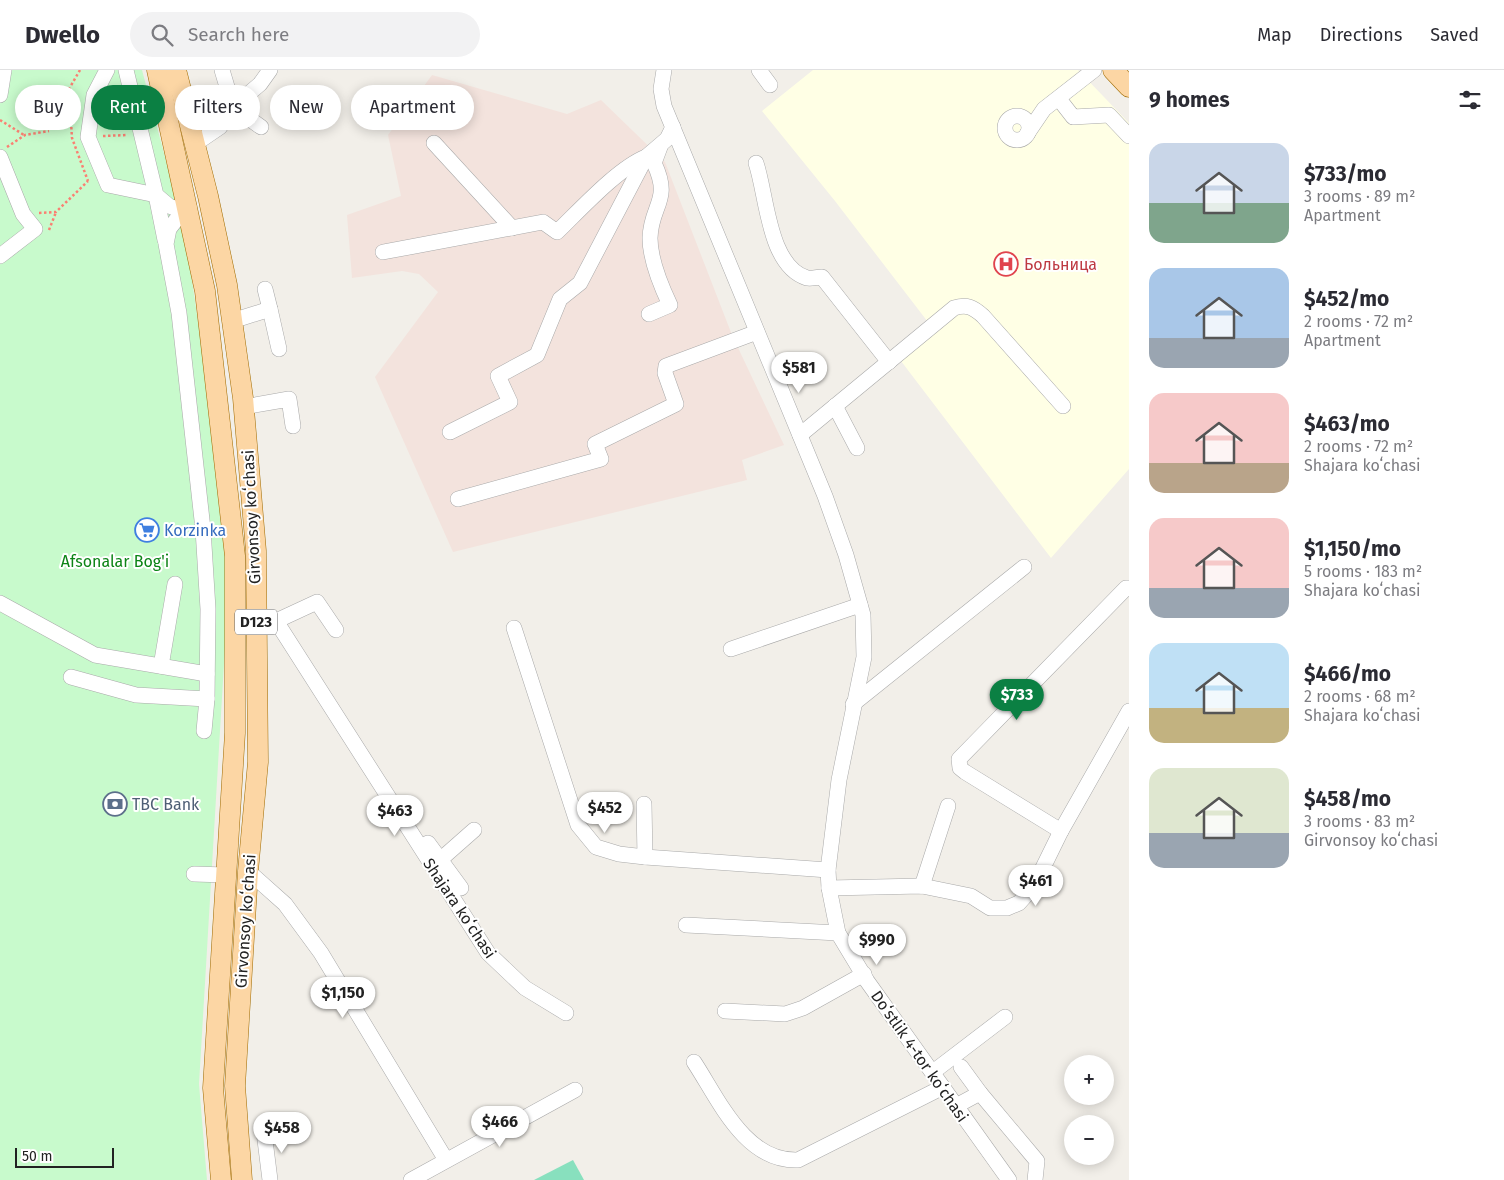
<!DOCTYPE html>
<html lang="en">
<head>
<meta charset="utf-8">
<style>
  :root { --surface:#fff; --page:#f2f2f3; --text:#2b2b33; --muted:#7c7c81; --line:#e1e1e2; --accent:#0b8043 }
  body { margin:0; font-family:"Fira Sans",sans-serif; background:var(--page); color:var(--text); height:100vh; display:flex; flex-direction:column; font-size:19px; white-space:nowrap }
  * { box-sizing:border-box; margin:0 }
  p { font-size:16px; color:var(--muted) }
  .icon { flex:none; width:28px; height:28px; fill:none; stroke:currentColor; stroke-width:2; stroke-linecap:round; stroke-linejoin:round }
  .map { position:relative; flex:1; overflow:hidden }
  .details { display:flex; flex-direction:column; background:var(--surface); width:375px }
  .details>* { flex:none }
  .guide { position:absolute; left:15px; top:15px; width:475px; height:45px; display:flex; gap:10px }
  .controls { position:absolute; left:1064px; top:985px; display:grid; gap:10px }
  .controls a { display:grid; place-items:center; width:50px; height:50px; border-radius:50%; background:var(--surface); box-shadow:0 2px 12px #0003; font-size:25px }
  .scale { position:absolute; left:15px; bottom:12px; width:99px; box-sizing:border-box; padding-left:5px; border:2px solid #222; border-top:0; font-size:14px; line-height:18px; white-space:nowrap; color:#222; -webkit-text-stroke:4px #fff; paint-order:stroke }
  .price { position:absolute; translate:-50% -42px; padding:0 11px; border-radius:18px; background:#fff; color:#222; font-size:16px; line-height:32px; filter:drop-shadow(0 1px 2px #0008) }
  .price::after { content:''; position:absolute; left:50%; top:30px; width:15px; height:11px; margin-left:-8px; background:inherit; clip-path:polygon(0 0,100% 0,50% 100%) }
  .price.active { background:var(--accent); color:#fff }
  ul { padding:0; list-style:none }
  li { display:flex; align-items:center; gap:15px; height:125px; padding:0 20px }
  li span { display:grid; place-items:center; flex:none; width:140px; height:100px; border-radius:15px; color:#555 }
  li>.icon { margin-inline-start:auto }
  span .icon { width:60px; height:60px; fill:#fffc; stroke-width:1 }
  li b { font-size:21px }
  h2 { display:flex; justify-content:space-between; align-items:center; height:60px; padding:0 20px; font-size:21px }
  .chip { padding:0 18px; border-radius:22px; background:var(--surface); box-shadow:0 2px 12px #0003; font-size:18px; line-height:45px }
  .chip.active { background:var(--accent); color:#fff }
  header { display:flex; align-items:center; gap:30px; box-sizing:border-box; height:70px; padding:0 25px; background:var(--surface); border-bottom:1px solid var(--line) }
  header strong { font-size:24px }
  nav { display:flex; gap:28px; margin-inline-start:auto; font-size:18px }
  .search { width:350px; height:45px; background:var(--page); display:flex; align-items:center; gap:12px; box-sizing:border-box; padding:0 18px; border-radius:28px; color:var(--muted); font-size:19px }
  main { display:flex; flex:1; min-height:0 }
  .map>svg:first-child { display:block }
  .education { fill:#ffffe5 }
  .military { fill:#f3e3dd }
  .park { fill:#c8facc }
  .pitch { fill:#88e0be }
  .lines { fill:none; stroke-linecap:round; stroke-linejoin:round }
  .minor-casing { stroke:#a9a9a9; stroke-width:16 }
  .major-casing { stroke:#a06b00; stroke-width:21 }
  .path { stroke:#fa8072; stroke-width:2.5; stroke-dasharray:2.5 2.5; stroke-linecap:butt }
  .minor { stroke:#fff; stroke-width:15 }
  .major { stroke:#fcd6a4; stroke-width:20 }
  .labels { text-anchor:middle; stroke-width:4; stroke-linejoin:round; paint-order:stroke }
  .shield { fill:#fff; stroke:#646464; stroke-width:1 }
  .shield-label { font-size:15px; font-weight:bold; fill:#222 }
  .health-label { font-size:16px; fill:#be3a42; stroke:#fff; text-anchor:start }
  .street-label { font-size:16px; fill:#222; stroke:#fff }
  .shop-label { font-size:16px; fill:#366cbe; stroke:#fff; text-anchor:start }
  .park-label { font-size:16px; fill:#0c8416; stroke:#fff }
  .service-label { font-size:16px; fill:#4e5e75; stroke:#fff; text-anchor:start }
</style>
</head>
<body>
<header>
<strong>Dwello</strong>
<div class="search"><svg class="icon" aria-label="search" viewBox="0 0 24 24"><circle cx="10" cy="10" r="6"/><path d="M15 15l6 6"/></svg>Search here</div>
<nav><a>Map</a><a>Directions</a><a>Saved</a></nav>
</header>
<main>
<div class="map">
<svg width="1129" height="1110" viewBox="0 0 1129 1110">
  <rect width="100%" height="100%" fill="#f2efe9"/>
  <path class="education" d="M813,0H1078L1129,53V399L1051,488L901,291L931,256L835,131L762,41Z"/>
  <path class="military" d="M432,5L567,44L601,30L665,92L732,265L784,375L742,390L747,410L453,482L375,307L438,222L419,204L402,201L352,208L347,145L401,126L388,65Z"/>
  <path class="park" d="M0,0H142L185,163L231,476L199,1014L207,1110H0Z"/>
  <path class="pitch" d="M573,1090L584,1110H534Z"/>
  <g class="lines">
    <g class="minor-casing">
      <g id="minor">
        <path d="M107,0L94,25L88,67L108,115L156,125L165,170"/>
        <path d="M126,0L156,125L169,136L183,141L189,137"/>
        <path d="M664,0L661,19L664,36L825,426L846,485L863,545L864,587L839,710L828,800L829,818L838,863L867,911L1009,1110"/>
        <path d="M759,0L770,15"/>
        <path d="M0,25L4,0"/>
        <path d="M1059,29L1073,47L1109,45L1129,66"/>
        <circle cx="1017" cy="58" r="12"/>
        <path d="M261,57L233,37L260,14L270,0"/>
        <path d="M1027,64L1044,39L1094,0"/>
        <path d="M434,73L512,158"/>
        <path d="M195,74L220,57L233,37L222,0"/>
        <path d="M0,87L23,144L35,159L0,186"/>
        <path d="M756,93C767,125 768,196 807,208C811,209 817,207 822,207L889,292"/>
        <path d="M183,141L169,159L166,174L179,243L203,459L208,539L207,629L204,661"/>
        <path d="M383,182L543,152L557,162C580,140 618,98 646,87"/>
        <path d="M265,219L270,239"/>
        <path d="M649,244L670,235C661,216 650,189 650,168C651,134 672,131 654,93L660,77"/>
        <path d="M232,251L270,239L279,279"/>
        <path d="M835,336L857,378"/>
        <path d="M244,337L289,329L293,356"/>
        <path d="M450,362L510,332L498,306L537,285L560,229L580,213L646,87L667,69L673,57"/>
        <path d="M800,365L954,238C967,234 973,237 983,246L1063,336"/>
        <path d="M458,429L601,389L595,374L676,334L665,303L666,296L757,262"/>
        <path d="M0,533L95,585L207,604"/>
        <path d="M256,548L276,551L488,883L525,918L566,943"/>
        <path d="M276,551L317,532L336,560"/>
        <path d="M514,558L578,755L596,777L619,784L645,787L828,800"/>
        <path d="M731,579L860,535"/>
        <path d="M161,596L175,514"/>
        <path d="M71,607L136,625L207,629"/>
        <path d="M853,634L1024,497"/>
        <path d="M644,734L645,787"/>
        <path d="M1061,761L965,702L960,698L959,689L1126,518H1129"/>
        <path d="M421,777L428,773L461,818"/>
        <path d="M440,790L474,760"/>
        <path d="M248,801L285,834L321,883L446,1090"/>
        <path d="M194,804L226,805"/>
        <path d="M922,816L948,736"/>
        <path d="M829,818L922,816L971,826L990,838H1007L1019,833L1034,816L1061,761L1129,641"/>
        <path d="M686,855L838,863"/>
        <path d="M725,941L785,944L803,938L864,904"/>
        <path d="M694,992C719,1030 745,1092 798,1090L943,1017"/>
        <path d="M961,997L980,1023"/>
        <path d="M933,1002L1005,947"/>
        <path d="M956,1036L980,1023L1037,1091L1035,1110"/>
        <path d="M264,1062L270,1110"/>
        <path d="M411,1110L575,1020"/>
      </g>
    </g>
    <g class="major-casing">
      <g id="major">
        <path d="M157,0L205,221L235,486V663L213,1018L221,1110"/>
        <path d="M176,0L208,126L227,215L243,328L256,481L258,692L248,801L235,1016L242,1110"/>
        <path d="M1113,0L1129,17"/>
      </g>
    </g>
    <g class="path">
      <path d="M80,0L69,19L72,68L88,111"/>
      <path d="M0,50L24,65"/>
      <path d="M103,66L128,65"/>
      <path d="M7,77L25,65L49,61"/>
      <path d="M39,143L56,142L88,111"/>
      <path d="M49,160L56,142"/>
    </g>
    <use href="#minor" class="minor"/>
    <use href="#major" class="major"/>
  </g>
  <defs>
    <g id="hospital-ring" transform="scale(1.25)"><circle r="9.5" fill="#fff" stroke="#e0444e" stroke-width="1.5"/><path d="M-5-5h3v3.5h4V-5h3V5h-3V1.5h-4V5h-3Z" fill="#e0444e"/></g>
    <g id="supermarket-ring" transform="scale(1.25)"><circle r="9.5" fill="#fff" stroke="#3f7fe0" stroke-width="1.5"/><path d="M-6-5.5h2.5l.6 2H6L4.5 2H-2.5L-4.4-4H-6ZM-1.5 3.2a1.3 1.3 0 1 0 .1 0ZM3 3.2a1.3 1.3 0 1 0 .1 0Z" fill="#3f7fe0"/></g>
    <g id="bank-ring" transform="scale(1.25)"><circle r="9.5" fill="#fff" stroke="#5c6f8a" stroke-width="1.5"/><path d="M-6-4H6V4H-6ZM0-2.3a2.3 2.3 0 1 0 0 4.6a2.3 2.3 0 1 0 0-4.6Z" fill="#5c6f8a"/></g>
  </defs>
  <g fill-rule="evenodd">
    <use href="#hospital-ring" x="1006" y="194"/>
    <use href="#supermarket-ring" x="147" y="460"/>
    <use href="#bank-ring" x="115" y="734"/>
  </g>
  <g class="labels">
    <rect class="shield" x="235" y="539.5" width="42" height="25" rx="4"/>
    <g class="shield-label">
      <text x="256" y="557">D123</text>
    </g>
    <g class="health-label">
      <text x="1024" y="200">Больница</text>
    </g>
    <g class="street-label">
      <text transform="translate(251 447) rotate(-93)" y="6">Girvonsoy koʻchasi</text>
      <text transform="translate(460 838) rotate(56)" y="6">Shajara koʻchasi</text>
      <text transform="translate(245 851) rotate(-86)" y="6">Girvonsoy koʻchasi</text>
      <text transform="translate(920 986) rotate(55)" y="6">Doʻstlik 4-tor koʻchasi</text>
    </g>
    <g class="shop-label">
      <text x="164" y="466">Korzinka</text>
    </g>
    <g class="park-label">
      <text x="115" y="497">Afsonalar Bog'i</text>
    </g>
    <g class="service-label">
      <text x="132" y="740">TBC Bank</text>
    </g>
  </g>
</svg>
<div class="controls">
<a>+</a>
<a>−</a>
</div>
<div class="scale">50 m</div>
<b class="price" style="left:799px;top:324px">$581</b>
<b class="price active" style="left:1017px;top:651px">$733</b>
<b class="price" style="left:605px;top:764px">$452</b>
<b class="price" style="left:395px;top:767px">$463</b>
<b class="price" style="left:1036px;top:837px">$461</b>
<b class="price" style="left:877px;top:896px">$990</b>
<b class="price" style="left:343px;top:949px">$1,150</b>
<b class="price" style="left:500px;top:1078px">$466</b>
<b class="price" style="left:282px;top:1084px">$458</b>
<div class="guide">
<a class="chip">Buy</a>
<a class="chip active">Rent</a>
<a class="chip">Filters</a>
<a class="chip">New</a>
<a class="chip">Apartment</a>
</div>
</div>
<section class="details">
<h2>9 homes<svg class="icon" aria-label="filters" viewBox="0 0 24 24"><path d="M4 7h16M4 17h16"/><circle cx="9" cy="7" r="2"/><circle cx="15" cy="17" r="2"/></svg></h2>
<ul>
<li><span style="background:linear-gradient(#c9d6e8 60%,#7fa58c 0)"><svg class="icon" aria-label="home" viewBox="0 0 24 24"><path d="M3 11l9-7 9 7M6 9v11h12V9"/></svg></span><div><b>$733/mo</b><p>3 rooms · 89 m²</p><p>Apartment</p></div></li>
<li><span style="background:linear-gradient(#a9c7e8 70%,#9aa5b1 0)"><svg class="icon" aria-label="home" viewBox="0 0 24 24"><path d="M3 11l9-7 9 7M6 9v11h12V9"/></svg></span><div><b>$452/mo</b><p>2 rooms · 72 m²</p><p>Apartment</p></div></li>
<li><span style="background:linear-gradient(#f6c9c9 70%,#b9a48a 0)"><svg class="icon" aria-label="home" viewBox="0 0 24 24"><path d="M3 11l9-7 9 7M6 9v11h12V9"/></svg></span><div><b>$463/mo</b><p>2 rooms · 72 m²</p><p>Shajara koʻchasi</p></div></li>
<li><span style="background:linear-gradient(#f6c9c9 70%,#9aa5b1 0)"><svg class="icon" aria-label="home" viewBox="0 0 24 24"><path d="M3 11l9-7 9 7M6 9v11h12V9"/></svg></span><div><b>$1,150/mo</b><p>5 rooms · 183 m²</p><p>Shajara koʻchasi</p></div></li>
<li><span style="background:linear-gradient(#bfe0f5 65%,#c2b280 0)"><svg class="icon" aria-label="home" viewBox="0 0 24 24"><path d="M3 11l9-7 9 7M6 9v11h12V9"/></svg></span><div><b>$466/mo</b><p>2 rooms · 68 m²</p><p>Shajara koʻchasi</p></div></li>
<li><span style="background:linear-gradient(#dfe7d0 65%,#9aa5b1 0)"><svg class="icon" aria-label="home" viewBox="0 0 24 24"><path d="M3 11l9-7 9 7M6 9v11h12V9"/></svg></span><div><b>$458/mo</b><p>3 rooms · 83 m²</p><p>Girvonsoy koʻchasi</p></div></li>
</ul>
</section>
</main>
</body>
</html>
